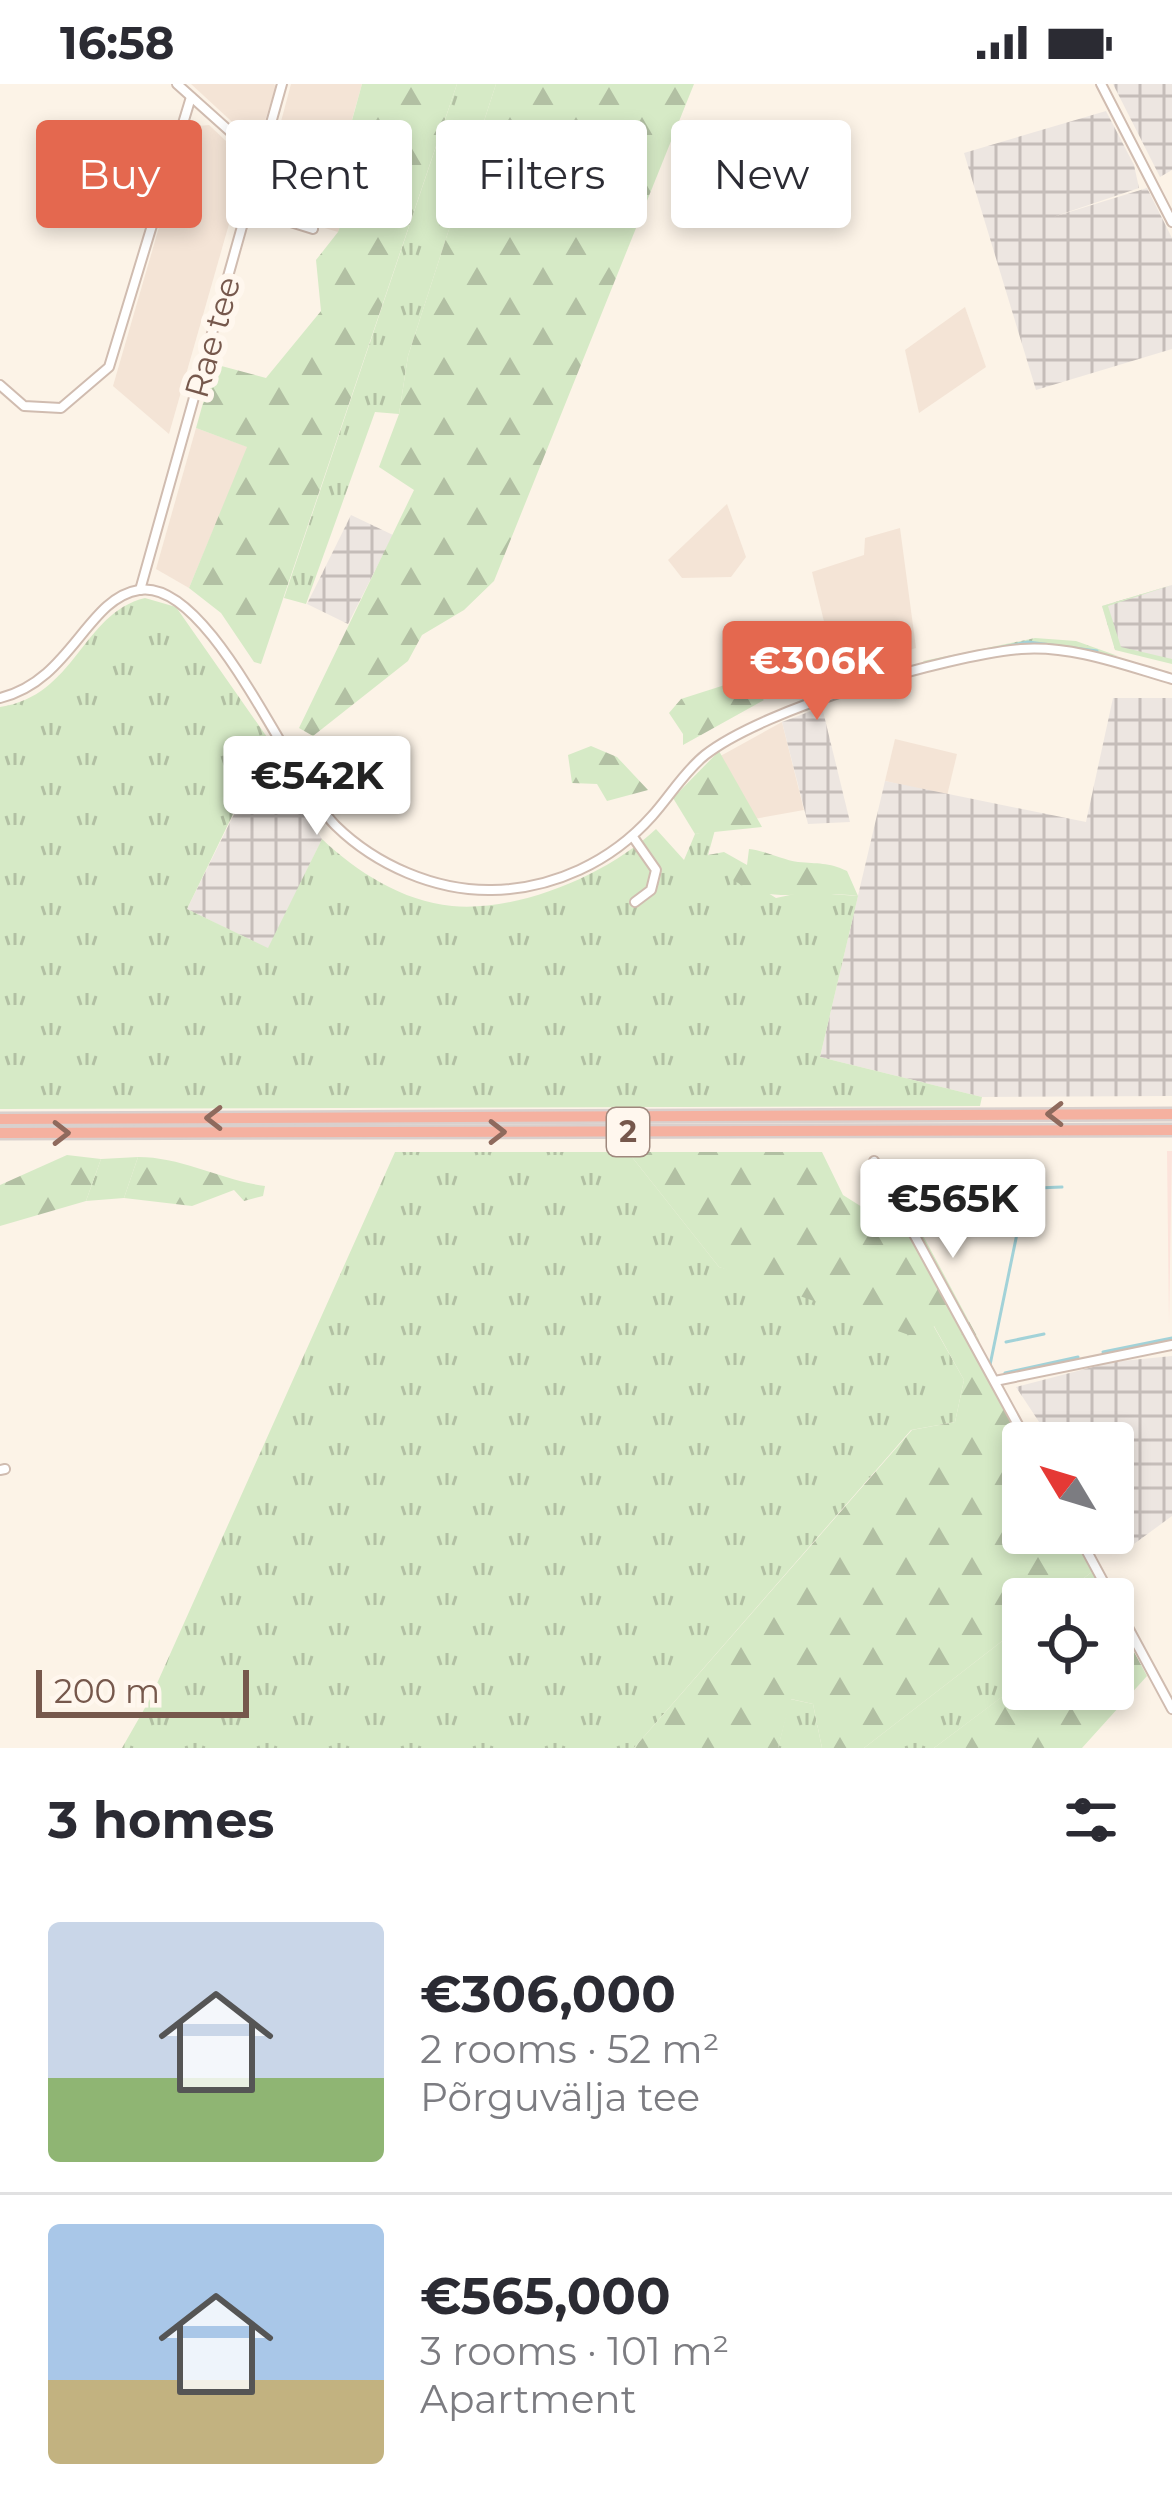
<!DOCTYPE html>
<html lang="en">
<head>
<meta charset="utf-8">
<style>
  :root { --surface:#fff; --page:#f7f7f7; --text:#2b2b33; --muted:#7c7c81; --line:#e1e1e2; --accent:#e4684f }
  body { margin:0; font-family:Montserrat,sans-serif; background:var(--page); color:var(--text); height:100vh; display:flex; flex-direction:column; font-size:45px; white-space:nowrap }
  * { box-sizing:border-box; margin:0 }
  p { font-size:39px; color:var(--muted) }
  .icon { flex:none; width:66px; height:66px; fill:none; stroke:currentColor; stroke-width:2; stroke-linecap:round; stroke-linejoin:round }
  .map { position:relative; height:1664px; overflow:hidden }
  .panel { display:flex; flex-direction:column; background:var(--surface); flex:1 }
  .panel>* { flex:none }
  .guide { position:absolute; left:36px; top:36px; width:1101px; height:108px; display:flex; gap:24px }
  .needle { width:78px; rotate:308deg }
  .controls { position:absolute; left:1002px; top:1338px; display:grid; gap:24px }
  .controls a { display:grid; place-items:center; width:132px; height:132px; border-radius:12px; background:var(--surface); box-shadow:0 6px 18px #0003; font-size:60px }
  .scale { position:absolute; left:36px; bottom:30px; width:213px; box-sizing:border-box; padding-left:12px; border:6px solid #76584c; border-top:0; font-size:33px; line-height:42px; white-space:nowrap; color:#76584c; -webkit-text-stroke:9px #fff7ee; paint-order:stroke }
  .price { position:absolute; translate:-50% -102px; padding:0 27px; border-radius:12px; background:#fff; color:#222; font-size:39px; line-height:78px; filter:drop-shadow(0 3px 6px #0008) }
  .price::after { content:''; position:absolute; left:50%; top:72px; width:36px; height:27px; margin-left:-18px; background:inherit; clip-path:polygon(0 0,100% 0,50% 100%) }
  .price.current { background:var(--accent); color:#fff }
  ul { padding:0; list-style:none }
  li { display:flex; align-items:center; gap:36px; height:300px; padding:0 48px }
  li+li { border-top:3px solid var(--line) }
  li span { display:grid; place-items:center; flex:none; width:336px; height:240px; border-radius:12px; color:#555 }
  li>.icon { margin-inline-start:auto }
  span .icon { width:144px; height:144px; fill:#fffc; stroke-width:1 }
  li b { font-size:51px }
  h2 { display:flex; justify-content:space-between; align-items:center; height:144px; padding:0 48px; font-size:51px }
  .chip { padding:0 42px; border-radius:12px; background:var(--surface); box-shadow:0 6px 18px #0003; font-size:42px; line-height:108px }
  .chip.current { background:var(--accent); color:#fff }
  .status { display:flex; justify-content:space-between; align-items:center; height:84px; padding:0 60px; background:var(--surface); direction:ltr }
  .status svg { height:33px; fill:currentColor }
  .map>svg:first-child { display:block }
  .residential { fill:#f4e4d6 }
  .commercial { fill:#fce3db }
  .industrial { fill:url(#industrial-grid) }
  .grass { fill:url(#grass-tufts) }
  .forest { fill:url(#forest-firs) }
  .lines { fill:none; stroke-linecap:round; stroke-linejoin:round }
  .stream { stroke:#a2d2d8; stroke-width:3 }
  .minor-casing { stroke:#d0bcb0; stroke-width:12 }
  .highway-casing { stroke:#d9d0cd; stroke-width:15 }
  .minor { stroke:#fff; stroke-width:8 }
  .highway { stroke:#f5b1a0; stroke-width:10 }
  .oneway { stroke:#8f6a5d }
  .labels { text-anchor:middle; stroke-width:12; stroke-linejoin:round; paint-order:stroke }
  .shield { fill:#fff7ee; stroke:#9f887d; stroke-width:3 }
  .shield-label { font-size:30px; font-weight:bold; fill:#76584c }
  .street-label { font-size:33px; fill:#76584c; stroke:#fff7ee }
</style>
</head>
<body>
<div class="status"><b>16:58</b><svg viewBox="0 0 49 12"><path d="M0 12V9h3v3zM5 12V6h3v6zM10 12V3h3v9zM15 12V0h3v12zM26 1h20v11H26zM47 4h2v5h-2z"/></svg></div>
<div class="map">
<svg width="1172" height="1664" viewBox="0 0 1172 1664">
  <defs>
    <pattern id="industrial-grid" width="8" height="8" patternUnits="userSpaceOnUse" patternTransform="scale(3)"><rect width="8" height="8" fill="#ede6e1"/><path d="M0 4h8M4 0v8" fill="none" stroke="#c5bdb9"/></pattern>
    <pattern id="grass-tufts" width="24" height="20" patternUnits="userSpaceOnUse" patternTransform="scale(3)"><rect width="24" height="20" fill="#d6eac6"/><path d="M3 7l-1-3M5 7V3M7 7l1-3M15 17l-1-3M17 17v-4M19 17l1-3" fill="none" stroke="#b2c0a3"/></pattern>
    <pattern id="forest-firs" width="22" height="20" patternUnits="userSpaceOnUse" patternTransform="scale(3)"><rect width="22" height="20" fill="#d6eac6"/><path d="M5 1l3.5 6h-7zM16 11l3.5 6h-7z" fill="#b2c0a3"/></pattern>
  </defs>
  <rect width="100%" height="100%" fill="#fcf3e7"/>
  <g class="residential">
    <path d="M191,0H274L276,2L263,43L243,48Z"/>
    <path d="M291,0H362L351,39L373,49L338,148L258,124Z"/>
    <path d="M209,41L247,77L169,350L113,302L188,43Z"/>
    <path d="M965,223L986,283L919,329L905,266Z"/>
    <path d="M196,344L248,363L189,504L156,485Z"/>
    <path d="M727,420L746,473L731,493L682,494L668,476Z"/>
    <path d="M900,444L916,564L836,587L812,488L864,471L865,454Z"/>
    <path d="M782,638L804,726L754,735L715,675Z"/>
    <path d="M895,655L957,670L947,712L885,697Z"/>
  </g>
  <path class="commercial" d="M1167,1067H1172L1169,1241Z"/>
  <g class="industrial">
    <path d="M1113,0H1172V86L1160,93Z"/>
    <path d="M1106,27L1134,81L1139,104L1053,133L1147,104L1172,154V265L1036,306L964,69Z"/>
    <path d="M351,431L393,451L348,540L307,520Z"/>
    <path d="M1172,501V578L1115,565L1102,522Z"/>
    <path d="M1113,614H1172V1012L982,1013L820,973L885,697L1086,738Z"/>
    <path d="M822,623L850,738L808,740L782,638Z"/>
    <path d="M255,688L300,720L322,755L269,865L187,825Z"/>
    <path d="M1172,1272V1432L1123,1468L1111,1449L1113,1359H1053L1016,1303L1112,1278Z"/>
  </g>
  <g class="grass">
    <path d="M457,0H496L408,272L399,330L375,328L306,520L284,514Z"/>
    <path d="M1172,501L1108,522L1121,563L1172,575V580L1115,566L1102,522Z"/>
    <path d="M145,514L176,523L269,656L187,825L268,864L322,755C357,788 402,817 452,822C519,828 607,791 656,745L684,776L695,750L715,746L708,771L776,814L804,808L858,812L820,973L982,1013L980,1022L0,1025V623C76,612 82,529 145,514Z"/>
    <path d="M1035,554L1076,557L1118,572L1028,560L927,582L923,577Z"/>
    <path d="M395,1068H628L719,1183L933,1241L964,1296L955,1338L911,1346L634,1664H122L150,1615Z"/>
    <path d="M138,1073L124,1114L86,1117L101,1075Z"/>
    <path d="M1093,1487L1106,1515H1057Z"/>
    <path d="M1023,1541L1022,1598L934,1664H864Z"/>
    <path d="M790,1615L813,1620L822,1664H778Z"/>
  </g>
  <g class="forest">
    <path d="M362,0H457L261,580L254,578L221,529L189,504L247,363L196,344L214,280L266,294L321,227L316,176L338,148L373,49L351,40Z"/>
    <path d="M496,0H694L494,497L464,526L422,551L408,577L313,652L299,644L414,406L379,383L399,330L408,272Z"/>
    <path d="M731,599L752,605L764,616L683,661V650L669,629L681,615Z"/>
    <path d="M591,662L617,673L648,706L607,717L597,700L572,699L568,671Z"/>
    <path d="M719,667L762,743L695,750L673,714Z"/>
    <path d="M749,765C767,767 782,776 798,778C818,780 828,778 847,787L858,812C792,803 756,831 708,771L724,768L747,781Z"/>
    <path d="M628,1068H822L843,1111L870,1128L904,1116L979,1256L982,1279L1023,1359V1449H1072L1093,1487L1057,1515H1023V1541L864,1664H822L813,1620L791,1615L778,1664H634L912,1346L955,1338L964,1296L934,1242L920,1255L719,1183Z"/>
    <path d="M67,1071L101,1075L86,1117L0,1142V1101Z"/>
    <path d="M138,1073C182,1073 221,1096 265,1102L263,1112L244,1117L234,1106L192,1122L124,1114Z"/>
    <path d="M1113,1529L1147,1592L1082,1664H934L1023,1597V1605H1113Z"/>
  </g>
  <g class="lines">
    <g class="stream">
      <path d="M958,572L1028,558L1097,567"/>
      <path d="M1037,1104L1062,1103"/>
      <path d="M1006,1258L1044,1250"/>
      <path d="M1103,1268L1172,1254"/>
      <path d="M990,1281L1028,1096"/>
      <path d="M1005,1289L1078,1273"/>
    </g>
    <g class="minor-casing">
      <g id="minor">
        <path d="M177,0L263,77"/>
        <path d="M1101,0L1172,138"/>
        <path d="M249,125L313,145"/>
        <path d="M0,301L24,322L61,324L109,283L191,13"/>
        <path d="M140,506L282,0"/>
        <path d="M0,614C71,597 87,514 139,506C211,494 290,696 336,742C376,781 435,807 492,806C553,805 611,778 652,732C670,712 684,688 705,671C765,624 945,572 1021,565C1072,561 1124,581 1172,595"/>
        <path d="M633,753L656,786L651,806L635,818"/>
        <path d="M874,1077L1028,1359"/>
        <path d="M995,1297L1172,1261"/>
        <path d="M0,1386L5,1385"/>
        <path d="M1077,1449L1172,1625"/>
      </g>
    </g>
    <g class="highway-casing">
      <g id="highway">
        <path d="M0,1035L1172,1030"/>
        <path d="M0,1049L1172,1046"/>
      </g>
    </g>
    <use href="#minor" class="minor"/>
    <use href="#highway" class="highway"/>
  </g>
  <defs><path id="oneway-chevron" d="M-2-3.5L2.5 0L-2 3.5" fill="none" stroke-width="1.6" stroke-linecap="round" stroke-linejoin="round" transform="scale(3)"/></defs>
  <g class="oneway">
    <use href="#oneway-chevron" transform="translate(1055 1030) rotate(180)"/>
    <use href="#oneway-chevron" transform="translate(214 1034) rotate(180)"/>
    <use href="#oneway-chevron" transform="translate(497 1048)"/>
    <use href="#oneway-chevron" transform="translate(61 1049)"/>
  </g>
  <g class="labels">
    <rect class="shield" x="607" y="1024" width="42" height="48" rx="9"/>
    <g class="shield-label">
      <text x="628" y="1058">2</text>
    </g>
    <g class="street-label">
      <text transform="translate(212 253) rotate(-74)" y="12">Rae tee</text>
    </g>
  </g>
</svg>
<div class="controls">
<a><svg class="needle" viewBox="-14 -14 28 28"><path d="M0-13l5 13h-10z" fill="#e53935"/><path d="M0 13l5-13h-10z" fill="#7c7c81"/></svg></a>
<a><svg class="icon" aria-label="locate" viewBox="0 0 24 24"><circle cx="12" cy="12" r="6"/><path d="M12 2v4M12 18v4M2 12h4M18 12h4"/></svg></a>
</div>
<div class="scale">200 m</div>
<b class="price current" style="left:817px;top:639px">€306K</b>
<b class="price" style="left:317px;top:754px">€542K</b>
<b class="price" style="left:953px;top:1177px">€565K</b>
<div class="guide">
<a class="chip current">Buy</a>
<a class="chip">Rent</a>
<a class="chip">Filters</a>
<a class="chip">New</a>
</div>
</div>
<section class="panel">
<h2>3 homes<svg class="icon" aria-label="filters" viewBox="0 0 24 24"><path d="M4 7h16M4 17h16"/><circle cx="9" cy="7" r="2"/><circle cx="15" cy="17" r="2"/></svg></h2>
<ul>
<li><span style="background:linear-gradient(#c9d6e8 65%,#8fb573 0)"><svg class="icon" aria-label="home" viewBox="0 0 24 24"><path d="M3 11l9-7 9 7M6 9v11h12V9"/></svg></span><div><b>€306,000</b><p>2 rooms · 52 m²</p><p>Põrguvälja tee</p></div></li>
<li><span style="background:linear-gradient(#a9c7e8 65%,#c2b280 0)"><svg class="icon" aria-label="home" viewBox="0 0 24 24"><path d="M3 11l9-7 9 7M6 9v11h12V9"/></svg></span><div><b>€565,000</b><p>3 rooms · 101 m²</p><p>Apartment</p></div></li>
</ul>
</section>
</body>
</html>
